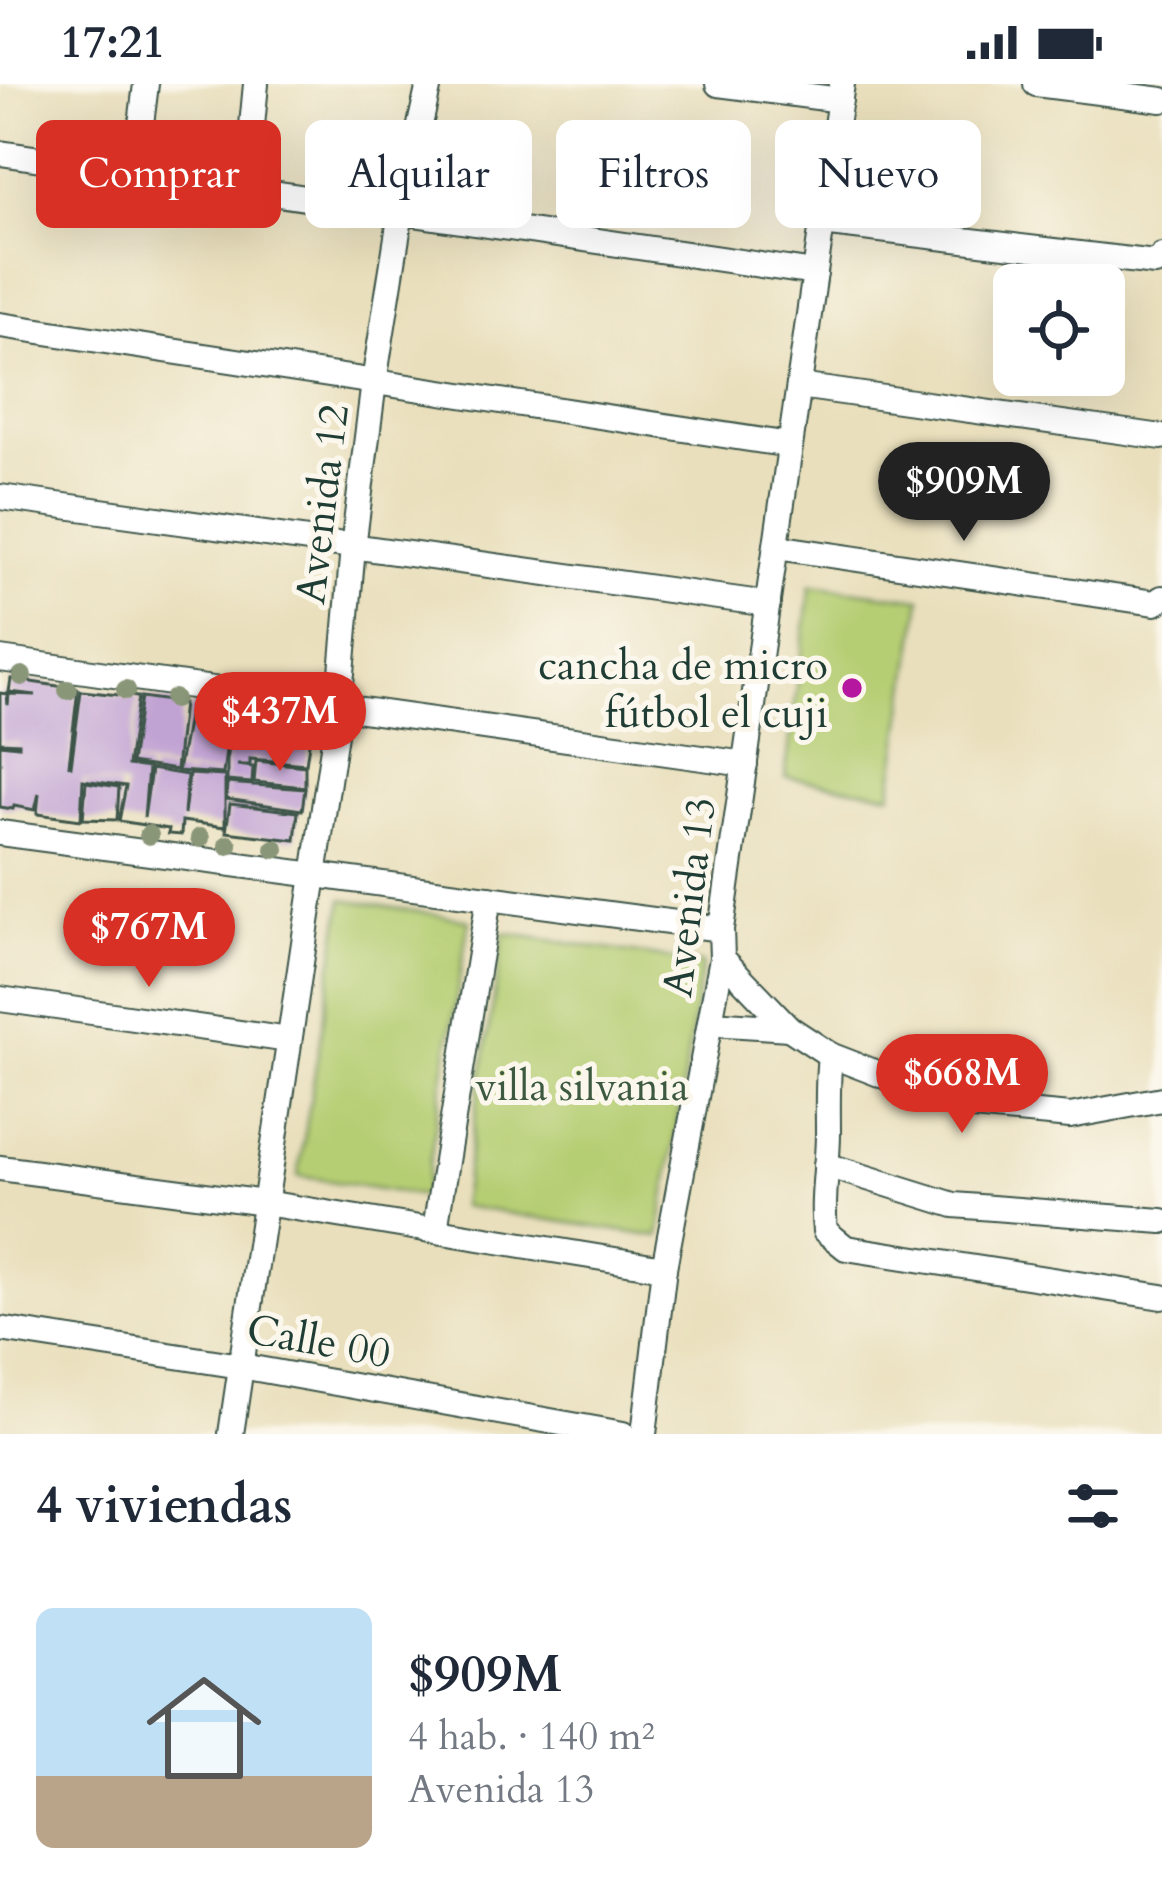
<!DOCTYPE html>
<html lang="es">
<head>
<meta charset="utf-8">
<style>
  :root { --surface:#fff; --page:#f2f2f3; --text:#1f2937; --muted:#747a83; --line:#e0e1e3; --accent:#d93025 }
  body { margin:0; font-family:Cardo,serif; background:var(--page); color:var(--text); height:100vh; display:flex; flex-direction:column; font-size:45px; white-space:nowrap }
  * { box-sizing:border-box; margin:0 }
  p { font-size:39px; color:var(--muted) }
  .icon { flex:none; width:66px; height:66px; fill:none; stroke:currentColor; stroke-width:2; stroke-linecap:round; stroke-linejoin:round }
  .map { position:relative; height:1350px; overflow:hidden }
  .details { display:flex; flex-direction:column; background:var(--surface); flex:1 }
  .details>* { flex:none }
  .hud { position:absolute; left:36px; top:36px; width:1092px; height:108px; display:flex; gap:24px }
  .buttons { position:absolute; left:993px; top:180px; display:grid; gap:24px }
  .buttons a { display:grid; place-items:center; width:132px; height:132px; border-radius:18px; background:var(--surface); box-shadow:0 12px 48px #0002; font-size:60px }
  .price { position:absolute; translate:-50% -102px; padding:0 27px; border-radius:42px; background:var(--accent); color:#fff; font-size:39px; line-height:78px; filter:drop-shadow(0 3px 6px #0008) }
  .price::after { content:''; position:absolute; left:50%; top:72px; width:36px; height:27px; margin-left:-18px; background:inherit; clip-path:polygon(0 0,100% 0,50% 100%) }
  .price.current { background:#222; color:#fff }
  ul { padding:0; list-style:none }
  li { display:flex; align-items:center; gap:36px; height:300px; padding:0 36px }
  li+li { border-top:3px solid var(--line) }
  li span { display:grid; place-items:center; flex:none; width:336px; height:240px; border-radius:18px; color:#555 }
  li>.icon { margin-inline-start:auto }
  span .icon { width:144px; height:144px; fill:#fffc; stroke-width:1 }
  li b { font-size:51px }
  h2 { display:flex; justify-content:space-between; align-items:center; height:144px; padding:0 36px; font-size:51px }
  .chip { padding:0 42px; border-radius:18px; background:var(--surface); box-shadow:0 12px 48px #0002; font-size:42px; line-height:108px }
  .chip.current { background:var(--accent); color:#fff }
  .status { display:flex; justify-content:space-between; align-items:center; height:84px; padding:0 60px; background:var(--surface); direction:ltr }
  .status svg { height:33px; fill:currentColor }
  .map>svg:first-child { display:block }
  .green { fill:#b6ce73; stroke:#6a8654; stroke-width:3 }
  .building { fill:#c1a3d3 }
  .lines { fill:none; stroke-linecap:round; stroke-linejoin:round }
  .street-casing { stroke:#3d5548; stroke-width:28 }
  .street { stroke:#fff; stroke-width:24 }
  .tree { fill:#8a9678 }
  .poi-dot { fill:#b5179e; stroke:#fbf7ec; stroke-width:4.5 }
  .labels { text-anchor:middle; stroke-width:10; stroke-linejoin:round; paint-order:stroke }
  .street-label { font-size:42px; fill:#1f3d34; stroke:#fbf7ec }
  .poi-label { font-size:42px; fill:#1f3d34; stroke:#fbf7ec; text-anchor:end }
  .park-label { font-size:42px; fill:#3d5a41; stroke:#fbf7ec }
</style>
</head>
<body>
<div class="status"><b>17:21</b><svg viewBox="0 0 49 12"><path d="M0 12V9h3v3zM5 12V6h3v6zM10 12V3h3v9zM15 12V0h3v12zM26 1h20v11H26zM47 4h2v5h-2z"/></svg></div>
<div class="map">
<svg width="1162" height="1350" viewBox="0 0 1162 1350">
  <rect width="100%" height="100%" fill="#fbf7ec"/>
  <filter id="ink" filterUnits="userSpaceOnUse"><feTurbulence type="fractalNoise" baseFrequency=".00833" numOctaves="2"/><feDisplacementMap in="SourceGraphic" scale="24" xChannelSelector="R" yChannelSelector="G"/><feConvolveMatrix kernelMatrix="1 2 1 2 8 2 1 2 1" color-interpolation-filters="sRGB"/></filter>
  <filter id="wash" filterUnits="userSpaceOnUse"><feTurbulence type="fractalNoise" baseFrequency=".004" numOctaves="4" result="noise"/><feDisplacementMap in="SourceGraphic" scale="48" xChannelSelector="R" yChannelSelector="G"/><feGaussianBlur stdDeviation="2.7" result="paint"/><feColorMatrix in="noise" values="0 0 0 0 0 0 0 0 0 0 0 0 0 0 0 0 0 1.4 0 .05"/><feComposite in="paint" operator="in"/></filter>
  <g filter="url(#wash)">
    <rect width="100%" height="100%" fill="#e9dfbc"/>
    <g class="green">
      <path d="M811,501L921,515L891,710L785,693Z"/>
      <path d="M343,815L469,836L424,1112L298,1092Z"/>
      <path d="M504,849L702,880L659,1153L461,1122Z"/>
    </g>
    <g id="blocks">
      <g class="building">
        <path d="M11,595L78,605L69,681L71,682L81,607L138,613L128,681L148,684L144,734L151,685L187,691L184,730L189,690L225,692V743L182,737L181,751L168,750L169,745L119,737L126,702L83,696L81,736L37,730L39,709L35,726L14,722L13,725L0,723V660L19,662V659L0,658V609L7,610L8,621L9,610L36,611L9,608Z"/>
        <path d="M141,613L183,619L176,686L131,679Z"/>
        <path d="M190,623L231,627L223,690L178,687Z"/>
        <path d="M234,628L312,639L306,680L250,675V681H237L253,683L252,699L227,697V670Z"/>
        <path d="M256,677L305,682V703L254,698Z"/>
        <path d="M86,698L119,703L117,736L83,735Z"/>
        <path d="M227,699L305,705L302,726L226,715Z"/>
        <path d="M230,720L298,728L295,756L226,748Z"/>
      </g>
    </g>
  </g>
  <g filter="url(#ink)">
    <use href="#blocks" fill-opacity="0" stroke="#3d5548" stroke-width="3"/>
    <g class="lines">
      <g class="street-casing">
        <g id="street">
          <path d="M718,0L840,16"/>
          <path d="M1036,0L1162,16"/>
          <path d="M0,69L815,189"/>
          <path d="M135,89L146,0"/>
          <path d="M246,105L256,0"/>
          <path d="M822,139L1155,179L1162,172"/>
          <path d="M0,241L790,361"/>
          <path d="M799,302L1162,353"/>
          <path d="M0,413L768,520"/>
          <path d="M776,463L1155,519L1162,514"/>
          <path d="M0,575L745,680"/>
          <path d="M0,749L721,845"/>
          <path d="M722,874L789,944L830,971L962,1022L1070,1032L1162,1015"/>
          <path d="M0,915L289,956"/>
          <path d="M711,939L789,944"/>
          <path d="M830,971C827,998 828,1023 828,1049C828,1082 821,1114 825,1147L846,1164L1162,1213"/>
          <path d="M826,1081L954,1121L1162,1137"/>
          <path d="M0,1084L265,1119L664,1184"/>
          <path d="M435,1145L489,814"/>
          <path d="M0,1245L241,1282L623,1350"/>
          <path d="M231,1350L339,623L353,463L374,298L401,128L429,0"/>
          <path d="M644,1350L664,1184L722,874L721,845L842,0"/>
        </g>
      </g>
      <use href="#street" class="street"/>
    </g>
    <g class="tree">
      <circle cx="22" cy="592" r="10"/>
      <circle cx="68" cy="606" r="10"/>
      <circle cx="126" cy="606" r="10"/>
      <circle cx="174" cy="615" r="10"/>
      <circle cx="209" cy="617" r="10"/>
      <circle cx="149" cy="751" r="10"/>
      <circle cx="200" cy="754" r="10"/>
      <circle cx="228" cy="761" r="10"/>
      <circle cx="275" cy="765" r="10"/>
    </g>
  </g>
  <circle class="poi-dot" cx="852" cy="604" r="12"/>
  <g class="labels">
    <g class="street-label">
      <text transform="translate(321 420) rotate(-83)" y="15">Avenida 12</text>
      <text transform="translate(688 813) rotate(-83)" y="15">Avenida 13</text>
      <text transform="translate(319 1256) rotate(10)" y="15">Calle 00</text>
    </g>
    <g class="poi-label">
      <text x="828" y="595">cancha de micro<tspan x="828" dy="48">fútbol el cuji</tspan></text>
    </g>
    <g class="park-label">
      <text x="582" y="1016">villa silvania</text>
    </g>
  </g>
</svg>
<div class="buttons">
<a><svg class="icon" aria-label="locate" viewBox="0 0 24 24"><circle cx="12" cy="12" r="6"/><path d="M12 2v4M12 18v4M2 12h4M18 12h4"/></svg></a>
</div>
<b class="price current" style="left:964px;top:460px">$909M</b>
<b class="price" style="left:280px;top:690px">$437M</b>
<b class="price" style="left:149px;top:906px">$767M</b>
<b class="price" style="left:962px;top:1052px">$668M</b>
<div class="hud">
<a class="chip current">Comprar</a>
<a class="chip">Alquilar</a>
<a class="chip">Filtros</a>
<a class="chip">Nuevo</a>
</div>
</div>
<section class="details">
<h2>4 viviendas<svg class="icon" aria-label="filters" viewBox="0 0 24 24"><path d="M4 7h16M4 17h16"/><circle cx="9" cy="7" r="2"/><circle cx="15" cy="17" r="2"/></svg></h2>
<ul>
<li><span style="background:linear-gradient(#bfe0f5 70%,#b9a48a 0)"><svg class="icon" aria-label="home" viewBox="0 0 24 24"><path d="M3 11l9-7 9 7M6 9v11h12V9"/></svg></span><div><b>$909M</b><p>4 hab. · 140 m²</p><p>Avenida 13</p></div></li>
</ul>
</section>
</body>
</html>
